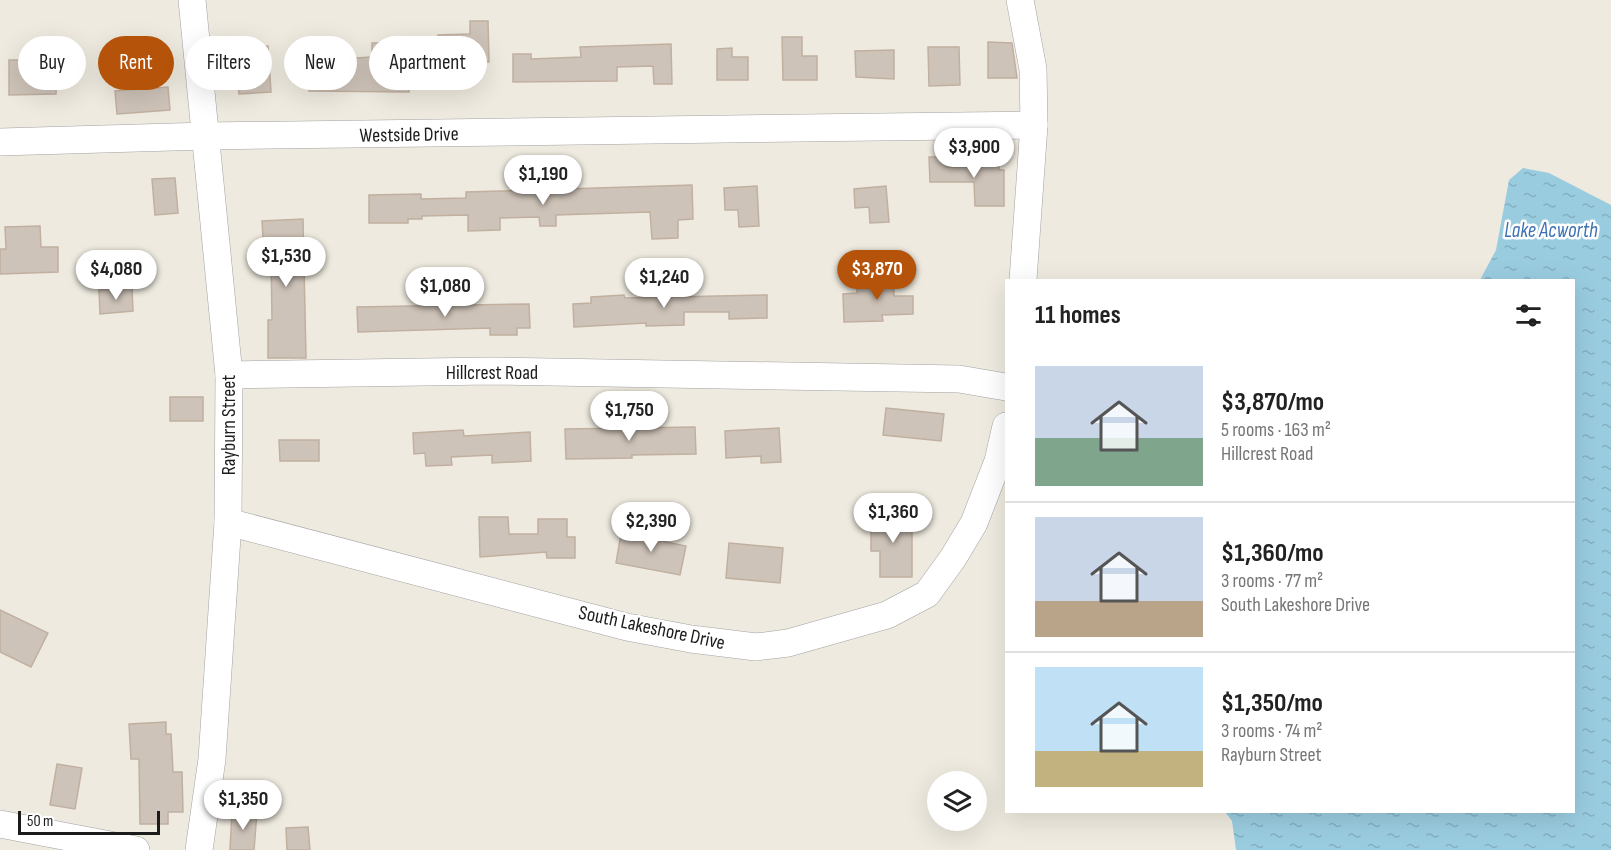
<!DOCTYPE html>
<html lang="en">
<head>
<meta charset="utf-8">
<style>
  :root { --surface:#fff; --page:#f6f6f6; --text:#222; --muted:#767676; --line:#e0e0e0; --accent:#b45309 }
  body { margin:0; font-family:"Sofia Sans Condensed",sans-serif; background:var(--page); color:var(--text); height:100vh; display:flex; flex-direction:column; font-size:22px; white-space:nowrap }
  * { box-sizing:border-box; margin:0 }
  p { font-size:20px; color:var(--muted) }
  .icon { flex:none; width:33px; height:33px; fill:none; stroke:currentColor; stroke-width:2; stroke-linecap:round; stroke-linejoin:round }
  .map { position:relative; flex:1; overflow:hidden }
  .side { position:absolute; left:1005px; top:279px; width:570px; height:534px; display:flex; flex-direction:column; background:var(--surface); border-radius:0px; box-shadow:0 6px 24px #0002 }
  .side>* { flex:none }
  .hud { position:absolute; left:18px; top:36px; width:570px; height:54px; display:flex; gap:12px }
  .tools { position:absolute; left:927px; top:771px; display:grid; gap:12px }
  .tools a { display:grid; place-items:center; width:60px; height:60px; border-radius:50%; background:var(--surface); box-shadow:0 6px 24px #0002; font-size:30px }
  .scale { position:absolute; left:18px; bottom:15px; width:142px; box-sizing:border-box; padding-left:6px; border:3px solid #1b1b1b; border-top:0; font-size:16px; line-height:21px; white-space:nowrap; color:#1b1b1b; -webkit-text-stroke:4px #fff; paint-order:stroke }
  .price { position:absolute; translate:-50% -51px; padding:0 14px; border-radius:21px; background:#fff; color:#222; font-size:20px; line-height:39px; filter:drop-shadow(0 2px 3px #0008) }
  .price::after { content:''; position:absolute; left:50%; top:36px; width:18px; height:14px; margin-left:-9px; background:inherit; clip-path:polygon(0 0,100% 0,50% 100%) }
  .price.on { background:var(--accent); color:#fff }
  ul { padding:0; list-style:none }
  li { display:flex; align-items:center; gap:18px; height:150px; padding:0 30px }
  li+li { border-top:2px solid var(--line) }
  li span { display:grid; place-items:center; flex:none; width:168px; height:120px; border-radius:0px; color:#555 }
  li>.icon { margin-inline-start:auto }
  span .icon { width:72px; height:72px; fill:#fffc; stroke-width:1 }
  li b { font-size:26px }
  h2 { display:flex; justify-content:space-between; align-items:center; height:72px; padding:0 30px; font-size:26px }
  .pill { padding:0 21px; border-radius:27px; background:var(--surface); box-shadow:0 6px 24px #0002; font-size:21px; line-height:54px }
  .pill.on { background:var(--accent); color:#fff }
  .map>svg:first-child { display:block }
  .water { fill:url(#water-ripples) }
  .building { fill:#cec3b8; stroke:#c1b0a0; stroke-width:1.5 }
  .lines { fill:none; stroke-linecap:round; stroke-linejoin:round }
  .minor-casing { stroke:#a2a2a2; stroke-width:28 }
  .minor { stroke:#fff; stroke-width:27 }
  .labels { text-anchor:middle; stroke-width:5; stroke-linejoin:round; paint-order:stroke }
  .street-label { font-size:20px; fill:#1b1b1b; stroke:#fff }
  .water-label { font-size:21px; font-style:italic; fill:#3f72b2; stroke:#fff }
</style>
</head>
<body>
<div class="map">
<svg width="1611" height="850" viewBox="0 0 1611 850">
  <defs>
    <pattern id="water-ripples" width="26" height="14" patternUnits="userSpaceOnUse" patternTransform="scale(1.5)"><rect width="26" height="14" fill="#9acce0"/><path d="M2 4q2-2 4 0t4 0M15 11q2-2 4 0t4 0" fill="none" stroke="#84afc0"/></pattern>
  </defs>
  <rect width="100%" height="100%" fill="#eeeadf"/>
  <path class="water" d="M1523,168L1549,173L1611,205V850H1236L1232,821L1225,812H1574V280H1480L1496,250L1509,180Z"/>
  <g class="building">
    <path d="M470,21H488L489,62H479V78H471L472,86L439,87L438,35L470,34Z"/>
    <path d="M782,37H802V56H817V80H783Z"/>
    <path d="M988,42L1012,43L1017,78H988Z"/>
    <path d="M372,43H408L409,92L309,91L308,61L372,57Z"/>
    <path d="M671,44L672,84H654L653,66L617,67V81L513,82V54H531V59L581,57L580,47Z"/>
    <path d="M268,46L271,92L239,94L236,48Z"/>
    <path d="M928,47H959L960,85L929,86Z"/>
    <path d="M732,48V57H748V80H717V49Z"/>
    <path d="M894,50V79L856,77L855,51Z"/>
    <path d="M9,60H57L56,94L9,95Z"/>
    <path d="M168,87L170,110L117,114L115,91Z"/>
    <path d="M929,157H945L946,167H974V158L999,157V170H1004V206H975L974,182H930Z"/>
    <path d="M175,178L178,213L155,215L152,179Z"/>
    <path d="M692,185L693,219L678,220V238L652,239L650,212L556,215V226H540L539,217L500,218V230L468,231V215L422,216V219H408V223H369V195L421,194V199L466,198V192Z"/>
    <path d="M757,186L759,226L739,227L738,210H725L724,188Z"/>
    <path d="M886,186L889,222L870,223L869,207L855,208L854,189Z"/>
    <path d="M303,219L306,358H268V320H272L271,253H264L262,221Z"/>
    <path d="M40,226L41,247H58V272L0,274V249H6L5,227Z"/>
    <path d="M893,266L894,296H913V314L882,315L883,321L844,322L843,294L857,293V288L878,287V267Z"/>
    <path d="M132,288L133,311L100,314L99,290Z"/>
    <path d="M624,295L625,298L767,295V318L729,319V312H684V325L646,326V323L574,327L573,304L591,303V297Z"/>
    <path d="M529,304L530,328H517V335H490V328L358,332L357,307Z"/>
    <rect x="170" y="397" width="33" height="24"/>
    <path d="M886,408L944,414L941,441L883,435Z"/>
    <path d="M695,427L696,454L632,455V458L566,459L565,429Z"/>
    <path d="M779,428L781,462L761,463V456L726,458L725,431Z"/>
    <path d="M463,430L464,436L530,432L531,461L492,463V455L451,457L452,465L426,466L425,453L414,454L413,433Z"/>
    <path d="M279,440H319V461H280Z"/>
    <path d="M871,515H912V577H880V551H871Z"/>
    <path d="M479,517H508L509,534H538V519H567V537H575V558H547L546,552L480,557Z"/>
    <path d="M647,528L663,531L661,541L686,546L680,575L616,563L621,534L645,539Z"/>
    <path d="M729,543L783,548L780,583L726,578Z"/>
    <path d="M0,610L48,633L31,667L0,652Z"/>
    <path d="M166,722V734H171L173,772H182L183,812H168V824H140L139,759H131L129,724Z"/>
    <path d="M57,764L82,768L75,809L50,805Z"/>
    <path d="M232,811L257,812L254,850H230Z"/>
    <path d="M308,827L310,850H287L286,828Z"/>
  </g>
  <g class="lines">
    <g class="minor-casing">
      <g id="minor">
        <path d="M192,0L229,375L228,522L212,759L199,850"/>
        <path d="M1020,0L1033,69L1034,125L1023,280"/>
        <path d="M0,142L207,136L1034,125"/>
        <path d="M229,375L492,371L959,379L1006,387"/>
        <path d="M228,522L627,627L691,639L756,647L788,643L887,615L927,594L953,558L974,523L998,461L1006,426"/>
        <path d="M0,824L136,850"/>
      </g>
    </g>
    <use href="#minor" class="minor"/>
  </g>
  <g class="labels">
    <g class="street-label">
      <text transform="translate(409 134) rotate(-1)" y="7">Westside Drive</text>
      <text x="492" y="379">Hillcrest Road</text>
      <text transform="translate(228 425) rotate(-90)" y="7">Rayburn Street</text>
      <text transform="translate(652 627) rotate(12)" y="7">South Lakeshore Drive</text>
    </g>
    <g class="water-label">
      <text x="1551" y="237">Lake Acworth</text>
    </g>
  </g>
</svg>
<div class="tools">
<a><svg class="icon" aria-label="layers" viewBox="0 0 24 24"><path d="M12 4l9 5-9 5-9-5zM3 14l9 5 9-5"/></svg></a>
</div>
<div class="scale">50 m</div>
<b class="price" style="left:974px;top:179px">$3,900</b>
<b class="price" style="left:543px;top:206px">$1,190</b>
<b class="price" style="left:286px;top:288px">$1,530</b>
<b class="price" style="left:116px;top:301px">$4,080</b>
<b class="price on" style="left:877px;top:301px">$3,870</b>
<b class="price" style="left:664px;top:309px">$1,240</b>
<b class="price" style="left:445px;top:318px">$1,080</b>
<b class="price" style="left:629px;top:442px">$1,750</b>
<b class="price" style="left:893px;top:544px">$1,360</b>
<b class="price" style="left:651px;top:553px">$2,390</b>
<b class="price" style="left:243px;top:831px">$1,350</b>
<div class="hud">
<a class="pill">Buy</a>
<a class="pill on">Rent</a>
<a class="pill">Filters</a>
<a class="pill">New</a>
<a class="pill">Apartment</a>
</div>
<section class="side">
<h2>11 homes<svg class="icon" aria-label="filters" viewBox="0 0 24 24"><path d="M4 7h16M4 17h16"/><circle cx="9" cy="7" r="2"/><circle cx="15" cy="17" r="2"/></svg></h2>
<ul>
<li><span style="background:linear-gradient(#c9d6e8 60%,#7fa58c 0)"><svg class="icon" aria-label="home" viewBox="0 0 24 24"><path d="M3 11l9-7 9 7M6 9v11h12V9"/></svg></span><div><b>$3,870/mo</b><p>5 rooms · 163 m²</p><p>Hillcrest Road</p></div></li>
<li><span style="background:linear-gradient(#c9d6e8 70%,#b9a48a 0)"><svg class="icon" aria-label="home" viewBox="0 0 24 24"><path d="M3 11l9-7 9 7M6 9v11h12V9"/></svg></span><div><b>$1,360/mo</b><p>3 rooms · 77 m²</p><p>South Lakeshore Drive</p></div></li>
<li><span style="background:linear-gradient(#bfe0f5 70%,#c2b280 0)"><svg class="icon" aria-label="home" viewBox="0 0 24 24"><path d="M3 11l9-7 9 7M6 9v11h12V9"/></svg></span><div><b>$1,350/mo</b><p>3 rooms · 74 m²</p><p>Rayburn Street</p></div></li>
</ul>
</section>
</div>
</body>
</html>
